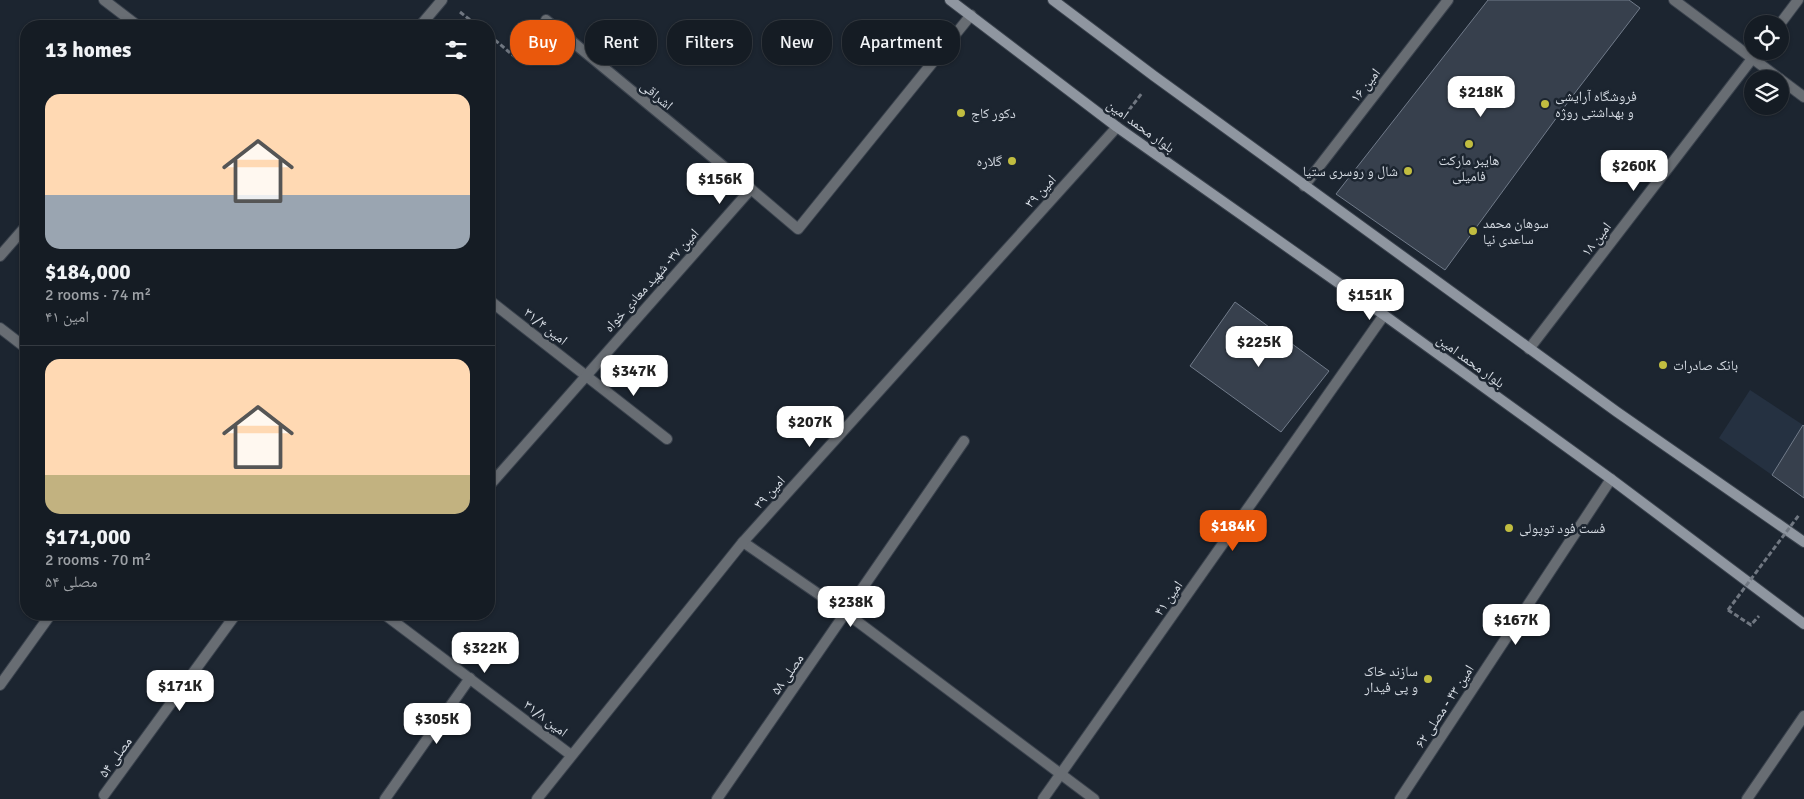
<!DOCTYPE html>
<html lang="en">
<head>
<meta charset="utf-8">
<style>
  :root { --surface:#151c24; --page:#222931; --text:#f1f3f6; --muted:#9da1a6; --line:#343a41; --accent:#ea580c }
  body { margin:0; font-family:Signika,"Noto Naskh Arabic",sans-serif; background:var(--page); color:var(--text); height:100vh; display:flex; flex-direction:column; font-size:19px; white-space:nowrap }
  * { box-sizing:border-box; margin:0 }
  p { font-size:16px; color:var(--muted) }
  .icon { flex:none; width:28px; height:28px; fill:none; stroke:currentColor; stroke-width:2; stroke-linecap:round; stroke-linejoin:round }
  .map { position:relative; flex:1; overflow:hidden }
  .sheet { position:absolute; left:20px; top:20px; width:475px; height:600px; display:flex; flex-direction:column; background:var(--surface); border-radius:20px; box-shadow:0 1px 4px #0004,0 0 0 1px var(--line) }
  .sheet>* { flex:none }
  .banner { position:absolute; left:510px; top:20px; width:475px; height:45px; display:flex; gap:10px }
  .buttons { position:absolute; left:1744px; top:15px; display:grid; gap:10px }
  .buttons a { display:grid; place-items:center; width:45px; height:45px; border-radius:50%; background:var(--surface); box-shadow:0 1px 4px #0004,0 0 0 1px var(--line); font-size:25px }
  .price { position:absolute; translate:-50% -42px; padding:0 11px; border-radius:10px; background:#fff; color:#222; font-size:16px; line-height:32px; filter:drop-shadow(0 1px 2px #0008) }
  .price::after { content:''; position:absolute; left:50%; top:30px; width:15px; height:11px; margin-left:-8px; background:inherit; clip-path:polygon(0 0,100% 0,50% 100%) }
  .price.selected { background:var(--accent); color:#fff }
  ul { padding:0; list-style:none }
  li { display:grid; align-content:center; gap:10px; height:265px; padding:0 25px }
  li+li { border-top:1px solid var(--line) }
  li span { display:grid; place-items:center; height:155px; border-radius:15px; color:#555 }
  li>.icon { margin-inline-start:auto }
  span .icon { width:90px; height:90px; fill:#fffc; stroke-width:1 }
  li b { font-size:21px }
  h2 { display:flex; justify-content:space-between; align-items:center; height:60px; padding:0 25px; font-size:21px }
  .tag { padding:0 18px; border-radius:20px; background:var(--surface); box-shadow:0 1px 4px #0004,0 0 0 1px var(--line); font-size:18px; line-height:45px }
  .tag.selected { background:var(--accent); color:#fff }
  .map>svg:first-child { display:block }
  .built { fill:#253141 }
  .building { fill:#37404d; stroke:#717b8a }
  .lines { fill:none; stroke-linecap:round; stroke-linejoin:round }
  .street-casing { stroke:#3a424d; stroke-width:12 }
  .secondary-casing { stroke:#3a424d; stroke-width:12 }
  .path { stroke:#707781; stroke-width:3; stroke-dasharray:5 2.5; stroke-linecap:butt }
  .street { stroke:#686d73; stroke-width:10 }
  .secondary { stroke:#8f96a0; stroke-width:10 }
  .path-bridge { stroke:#707781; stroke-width:3; stroke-dasharray:5 2.5; stroke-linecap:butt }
  .poi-dot { fill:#c1bd40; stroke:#1c2530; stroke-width:2 }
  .labels { text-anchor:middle; stroke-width:5; stroke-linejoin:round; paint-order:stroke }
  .street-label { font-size:14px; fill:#d5dbe3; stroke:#1c2530 }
  .poi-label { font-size:14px; fill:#d5dbe3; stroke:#1c2530; text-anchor:start }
</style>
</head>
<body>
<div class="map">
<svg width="1804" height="799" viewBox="0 0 1804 799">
  <rect width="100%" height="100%" fill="#1c2530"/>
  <path class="built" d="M1750,390L1803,425L1772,475L1719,438Z"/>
  <g class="building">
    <path d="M1488,0H1629L1640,8L1571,98L1445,270L1336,194Z"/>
    <path d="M1235,302L1329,371L1281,432L1190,366Z"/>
    <path d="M1803,425L1804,426V498L1772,475Z"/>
  </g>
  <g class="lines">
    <g class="street-casing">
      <g id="street">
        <path d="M104,0L138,26"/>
        <path d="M1674,0L1780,79"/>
        <path d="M546,20L751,189"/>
        <path d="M1780,24L1798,0"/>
        <path d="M420,26L442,0"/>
        <path d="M1780,79L1804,97"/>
        <path d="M1304,186L1448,0"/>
        <path d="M0,256L26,226"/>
        <path d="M489,300L667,439"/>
        <path d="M0,328L26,348"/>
        <path d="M1529,349L1758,51"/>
        <path d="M489,486L751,189L798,229L971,15"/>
        <path d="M743,542L846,613L1094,799"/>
        <path d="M384,614L571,755"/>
        <path d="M0,685L51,614"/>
        <path d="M104,795L236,614"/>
        <path d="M385,799L470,678"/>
        <path d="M537,799L743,542L1117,127"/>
        <path d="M717,799L964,441"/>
        <path d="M1043,799L1384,315"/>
        <path d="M1400,799L1611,479"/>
        <path d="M1747,799L1804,716"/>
      </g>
    </g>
    <g class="secondary-casing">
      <g id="secondary">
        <path d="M950,0L1117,127L1384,315L1611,479L1804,624"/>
        <path d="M1053,0L1154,76L1617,412L1804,542"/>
      </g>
    </g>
    <g class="path">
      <path d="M460,12L478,26"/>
      <path d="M489,35L515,57L533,36"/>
      <path d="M1129,110L1142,93"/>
      <path d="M1728,610L1751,625L1759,616"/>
    </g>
    <use href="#street" class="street"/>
    <use href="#secondary" class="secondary"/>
    <path class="path-bridge" d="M1728,610L1799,515"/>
  </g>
  <g class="poi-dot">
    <circle cx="1545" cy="104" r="5"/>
    <circle cx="961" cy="113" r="5"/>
    <circle cx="1469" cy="144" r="5"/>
    <circle cx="1012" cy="161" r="5"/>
    <circle cx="1408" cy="171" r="5"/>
    <circle cx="1473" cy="231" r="5"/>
    <circle cx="1663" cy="365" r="5"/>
    <circle cx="1509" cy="528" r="5"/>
    <circle cx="1428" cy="679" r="5"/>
  </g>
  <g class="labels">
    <g class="street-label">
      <text transform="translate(1365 85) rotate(-52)" y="5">امین ۱۶</text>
      <text transform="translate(657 95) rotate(40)" y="5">اشراقی</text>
      <text transform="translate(1141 126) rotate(36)" y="5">بلوار محمد امین</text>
      <text transform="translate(1040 191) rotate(-48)" y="5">امین ۳۹</text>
      <text transform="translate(1596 239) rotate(-52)" y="5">امین ۱۸</text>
      <text transform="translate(651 280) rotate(-48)" y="5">امین ۳۷- شهید معادی خواه</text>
      <text transform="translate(546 326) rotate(38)" y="5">امین ۳۱/۴</text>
      <text transform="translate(1471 361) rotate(36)" y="5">بلوار محمد امین</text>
      <text transform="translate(769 492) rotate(-48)" y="5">امین ۳۹</text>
      <text transform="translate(1168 598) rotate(-55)" y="5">امین ۴۱</text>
      <text transform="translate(787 674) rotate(-55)" y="5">مصلی ۵۸</text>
      <text transform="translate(1444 706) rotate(-57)" y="5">امین ۴۳ - مصلی ۶۲</text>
      <text transform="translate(546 718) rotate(37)" y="5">امین ۳۱/۸</text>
      <text transform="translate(115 757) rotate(-54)" y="5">مصلی ۵۴</text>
    </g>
    <g class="poi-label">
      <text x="1555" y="101">فروشگاه آرایشی<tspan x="1555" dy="16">و بهداشتی روژه</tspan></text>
      <text x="971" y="118">دکور کاج</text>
      <text x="1469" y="165" text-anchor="middle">هایبر مارکت<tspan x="1469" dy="16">فامیلی</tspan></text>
      <text x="1002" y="166" text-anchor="end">گلاره</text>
      <text x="1398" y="176" text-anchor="end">شال و روسری ستیا</text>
      <text x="1483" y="228">سوهان محمد<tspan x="1483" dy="16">ساعدی نیا</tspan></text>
      <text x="1673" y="370">بانک صادرات</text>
      <text x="1519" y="533">فست فود توپولی</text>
      <text x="1418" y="676" text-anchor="end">سازند خاک<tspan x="1418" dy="16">و پی فیدار</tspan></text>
    </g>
  </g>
</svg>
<div class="buttons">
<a><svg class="icon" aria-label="locate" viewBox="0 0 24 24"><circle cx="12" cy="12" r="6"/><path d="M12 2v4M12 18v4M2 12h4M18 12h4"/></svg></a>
<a><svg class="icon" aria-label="layers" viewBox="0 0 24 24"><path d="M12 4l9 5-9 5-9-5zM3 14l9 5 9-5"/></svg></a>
</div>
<b class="price" style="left:1481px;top:118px">$218K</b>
<b class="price" style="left:1634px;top:192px">$260K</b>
<b class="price" style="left:720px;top:205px">$156K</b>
<b class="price" style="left:1370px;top:321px">$151K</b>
<b class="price" style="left:1259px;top:368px">$225K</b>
<b class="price" style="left:634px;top:397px">$347K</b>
<b class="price" style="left:810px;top:448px">$207K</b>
<b class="price selected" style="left:1233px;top:552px">$184K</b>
<b class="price" style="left:851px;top:628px">$238K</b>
<b class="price" style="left:1516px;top:646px">$167K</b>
<b class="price" style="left:485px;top:674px">$322K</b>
<b class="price" style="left:180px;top:712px">$171K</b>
<b class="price" style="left:437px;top:745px">$305K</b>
<div class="banner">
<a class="tag selected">Buy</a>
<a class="tag">Rent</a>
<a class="tag">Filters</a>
<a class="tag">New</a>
<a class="tag">Apartment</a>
</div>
<section class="sheet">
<h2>13 homes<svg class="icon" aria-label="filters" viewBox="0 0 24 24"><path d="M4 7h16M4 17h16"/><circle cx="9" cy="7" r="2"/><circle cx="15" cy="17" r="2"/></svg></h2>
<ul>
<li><span style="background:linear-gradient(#ffd9b3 65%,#9aa5b1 0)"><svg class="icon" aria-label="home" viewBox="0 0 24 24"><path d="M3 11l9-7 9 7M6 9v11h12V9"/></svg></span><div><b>$184,000</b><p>2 rooms · 74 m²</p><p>امین ۴۱</p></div></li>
<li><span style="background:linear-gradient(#ffd9b3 75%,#c2b280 0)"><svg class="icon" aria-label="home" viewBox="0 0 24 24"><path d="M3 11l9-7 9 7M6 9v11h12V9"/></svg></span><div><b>$171,000</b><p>2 rooms · 70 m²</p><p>مصلی ۵۴</p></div></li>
</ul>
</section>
</div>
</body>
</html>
